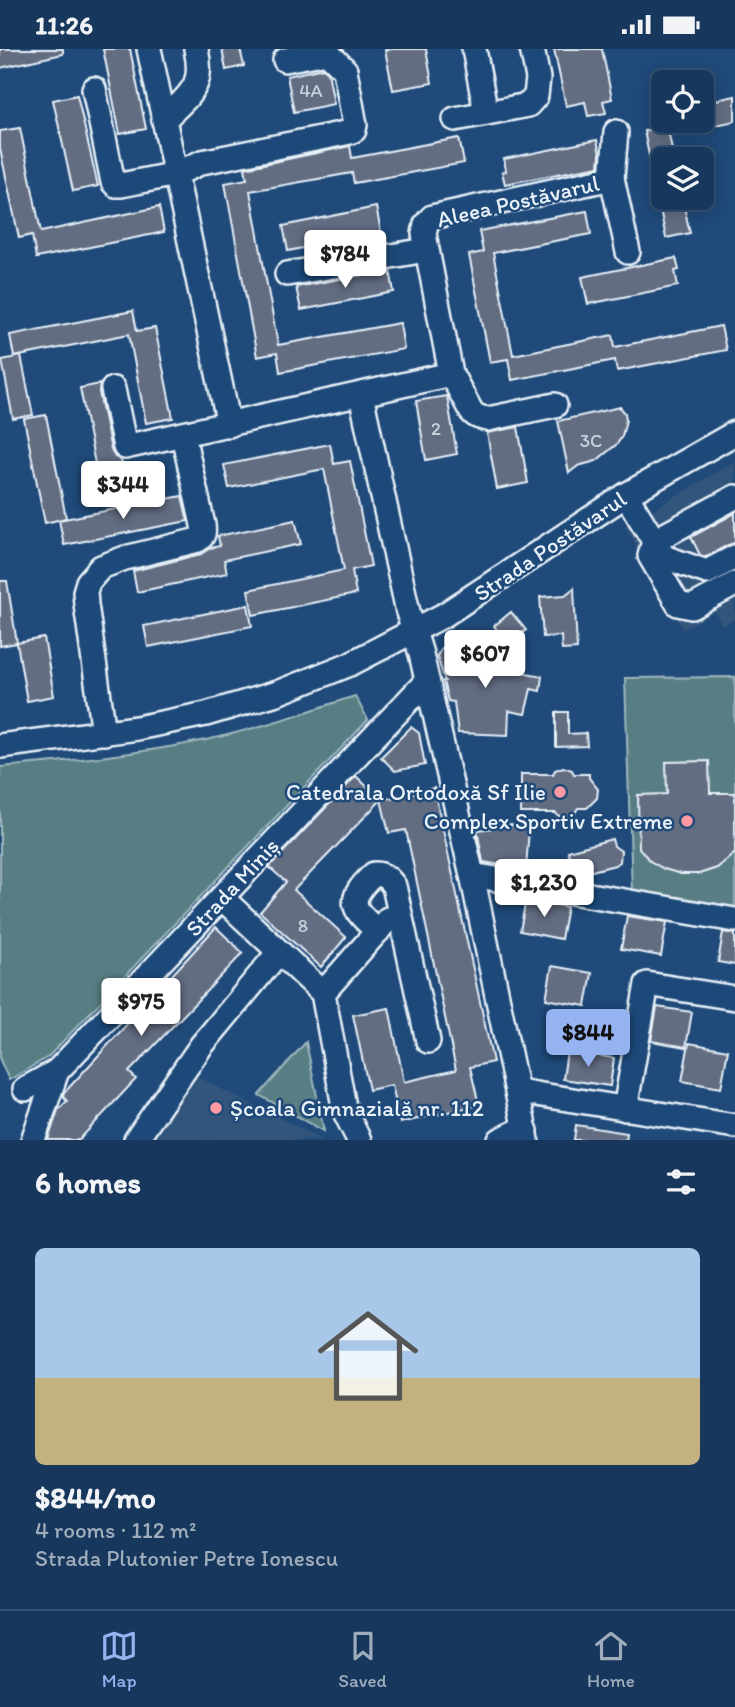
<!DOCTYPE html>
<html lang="en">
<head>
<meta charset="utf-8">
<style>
  :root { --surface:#17385c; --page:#203f62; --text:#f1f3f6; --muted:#9eacbb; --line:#365272; --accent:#95b2f1 }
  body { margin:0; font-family:Itim,sans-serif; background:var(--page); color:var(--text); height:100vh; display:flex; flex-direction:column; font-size:26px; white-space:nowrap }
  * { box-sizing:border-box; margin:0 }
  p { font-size:23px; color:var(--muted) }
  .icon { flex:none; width:38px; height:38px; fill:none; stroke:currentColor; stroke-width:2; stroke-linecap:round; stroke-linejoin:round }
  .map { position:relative; height:1091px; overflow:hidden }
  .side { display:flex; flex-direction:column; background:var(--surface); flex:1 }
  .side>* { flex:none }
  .fabs { position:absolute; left:651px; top:21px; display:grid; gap:14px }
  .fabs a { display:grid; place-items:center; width:63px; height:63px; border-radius:10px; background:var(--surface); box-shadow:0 4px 18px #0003,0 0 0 2px var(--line); font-size:35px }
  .price { position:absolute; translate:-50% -60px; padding:0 16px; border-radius:7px; background:#fff; color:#222; font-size:23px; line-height:46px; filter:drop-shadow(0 2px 4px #0008) }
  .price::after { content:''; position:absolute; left:50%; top:42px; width:21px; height:16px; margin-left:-10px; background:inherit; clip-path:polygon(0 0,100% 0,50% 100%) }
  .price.selected { background:var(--accent); color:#111 }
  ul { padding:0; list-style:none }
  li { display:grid; align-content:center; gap:14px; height:371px; padding:0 35px }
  li span { display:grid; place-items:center; height:217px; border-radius:10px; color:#555 }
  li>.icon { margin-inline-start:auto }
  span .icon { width:126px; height:126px; fill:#fffc; stroke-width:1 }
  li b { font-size:30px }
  h2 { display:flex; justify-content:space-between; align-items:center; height:84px; padding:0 35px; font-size:30px }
  .status { display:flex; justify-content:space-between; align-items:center; height:49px; padding:0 35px; background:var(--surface); direction:ltr }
  .status svg { height:19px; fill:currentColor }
  .menu { display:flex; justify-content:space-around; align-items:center; height:98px; border-top:2px solid var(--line); background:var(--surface); font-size:19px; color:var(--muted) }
  .menu a { display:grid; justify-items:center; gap:4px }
  .menu .selected { color:var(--accent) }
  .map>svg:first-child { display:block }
  .built { fill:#33547c }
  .green { fill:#587e84; stroke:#a0b8be; stroke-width:2 }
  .building { fill:#636d82; stroke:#e8f1f8; stroke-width:2 }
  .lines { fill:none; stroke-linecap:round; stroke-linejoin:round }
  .minor-casing { stroke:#e8f1f8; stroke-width:28 }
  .minor { stroke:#1f4a7a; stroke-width:23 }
  .poi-dot { fill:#ff9aa2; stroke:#1f4a7a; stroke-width:2.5 }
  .labels { text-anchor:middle; stroke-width:5; stroke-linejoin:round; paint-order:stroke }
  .number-label { font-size:19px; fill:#c7d0da }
  .street-label { font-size:23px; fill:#e8f1f8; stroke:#1f4a7a }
  .poi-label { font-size:23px; fill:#e8f1f8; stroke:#1f4a7a; text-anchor:end }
</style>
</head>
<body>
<div class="status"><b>11:26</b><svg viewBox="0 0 49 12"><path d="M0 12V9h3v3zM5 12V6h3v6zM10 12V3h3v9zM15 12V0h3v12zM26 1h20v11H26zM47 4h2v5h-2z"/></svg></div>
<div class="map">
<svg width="735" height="1091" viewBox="0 0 735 1091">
  <rect width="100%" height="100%" fill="#1f4a7a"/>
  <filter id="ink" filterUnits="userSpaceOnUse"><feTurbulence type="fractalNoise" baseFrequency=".0143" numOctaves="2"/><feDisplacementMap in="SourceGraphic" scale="14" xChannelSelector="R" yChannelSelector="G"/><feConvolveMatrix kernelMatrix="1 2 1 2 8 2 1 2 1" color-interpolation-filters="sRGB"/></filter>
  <g filter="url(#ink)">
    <g class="built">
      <path d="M735,412V570L722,577L715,563L683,581L625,477Z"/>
      <path d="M196,1027L323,1091H150Z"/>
    </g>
    <g class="green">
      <path d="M735,628V860L632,844L625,629Z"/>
      <path d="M355,647L368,671L48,1008L9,1031L0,1011V718C69,712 139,705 206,691C257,680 306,663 355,647Z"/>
      <path d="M306,993L324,1082L259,1046Z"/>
    </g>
    <g class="building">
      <path d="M0,0H63V5L0,19Z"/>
      <path d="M103,0H130L146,80L120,85Z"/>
      <path d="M222,0H240L244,17L226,21Z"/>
      <path d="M392,0H426L432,34L393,41L385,1Z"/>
      <path d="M554,0H602L612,50L603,52L606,64L588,67L585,53L566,57Z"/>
      <path d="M323,19L328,23L334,55L294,63L287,27Z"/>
      <path d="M77,46L98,137L73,142L53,51Z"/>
      <path d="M735,47V72L669,86L674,110H663V148L661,149H682L690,184L666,189L644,82L667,77L666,72H702V54Z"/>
      <path d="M20,79L41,183L159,158L164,183L36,209L32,186L19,189L0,100V82Z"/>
      <path d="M459,89L464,114L354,134L352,124L250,142L278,296L400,274L404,300L280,323L277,304L257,308L225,134L247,130L245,119L350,97L352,109Z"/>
      <path d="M597,91L600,105L599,117L505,135L502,123L506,122L504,110Z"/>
      <path d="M376,158L381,183L288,202L283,177Z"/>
      <path d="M587,162L591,185L493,204L513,306L613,286L615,298L721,277L726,301L617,322L615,311L512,331L508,310L490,313L469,206L483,203L479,182Z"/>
      <path d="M676,209L679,221L675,222L678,237L588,255L582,228Z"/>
      <path d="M390,221L394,243L301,261L296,238Z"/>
      <path d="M133,262L137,282L155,279L173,369L146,374L129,285L14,308L10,286Z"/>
      <path d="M21,307L33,366L13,370L2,311Z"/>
      <path d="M100,335L99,343L111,401L115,408L121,411L124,424L98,430L80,339Z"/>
      <path d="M447,347L457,405L426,411L416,352Z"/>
      <path d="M620,358L625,364L626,371L622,387L617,395L596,412L578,417L569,424L558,372Z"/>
      <path d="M46,366L66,469L45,474L24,370Z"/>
      <path d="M518,378L528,434L497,440L487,384Z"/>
      <path d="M330,395L334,415L350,412L371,517L352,521L356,545L253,566L248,541L344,521L324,420L229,439L224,416Z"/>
      <path d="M182,447L188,472L64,496L59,471Z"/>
      <path d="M735,464V494L728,496L706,508L700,506L691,488Z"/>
      <path d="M295,471L301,495L224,511L227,524L137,543L133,522L201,505L210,499L220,497L218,487Z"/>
      <path d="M0,532H7L17,594L0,597Z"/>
      <path d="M574,539L577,600L562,601L561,587L543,588L540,548L565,546Z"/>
      <path d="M248,556L252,577L148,598L144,577Z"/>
      <path d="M511,563L526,581L508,595L494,577Z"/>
      <path d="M44,589L54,647L27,652L17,594Z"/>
      <path d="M453,593L470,623L479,598L489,601L490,598L506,603L501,619L542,627L540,642L531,640L525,665L509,662L508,686L458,684L454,653L448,652L443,632H445L437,607L441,599Z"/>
      <path d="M556,663H568V685L586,684L587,697L556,698Z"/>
      <path d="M411,678L419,684L425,716L395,722L381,708Z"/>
      <path d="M709,712L710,744H735V804L717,819L699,825H681L664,820L650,812L639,799L638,746L667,745L666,713Z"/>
      <path d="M563,718L572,721L574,725H589V729L598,740L597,749L587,759H578L573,767L568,769L558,767L556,764H521V725H553L555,721Z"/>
      <path d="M356,727L381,751L294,841L346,888L321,918L260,863L286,833L269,818Z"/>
      <path d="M434,739L493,1013L470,1018L479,1056L400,1074L392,1036L369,1041L353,966L389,959L404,1033L456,1021L406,781L389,784L381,751Z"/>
      <path d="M499,774L529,779L526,820L483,813L477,781L493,779Z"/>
      <path d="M612,790L614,797L621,802L620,813L615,816L569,828L564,812L570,811L568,802Z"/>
      <path d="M526,850L567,858L561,890L520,882Z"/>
      <path d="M627,867L667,873L661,907L621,900Z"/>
      <path d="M216,878L243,904L129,1023L136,1030L79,1091H48L58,1061L67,1052L63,1048L64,1044Z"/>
      <path d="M723,883L735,885V916L718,913Z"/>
      <path d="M552,917L592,924L586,957L546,950Z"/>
      <path d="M657,958L692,963L686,998L651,992Z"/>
      <path d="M689,994L728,1001L721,1039L682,1032Z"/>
      <path d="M567,1002L614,1009L610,1037L563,1030Z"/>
      <path d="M576,1076L627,1084L626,1091H574Z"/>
    </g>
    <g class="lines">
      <g class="minor-casing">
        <g id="minor">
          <path d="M149,0L229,376"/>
          <path d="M474,0L486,64"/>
          <path d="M94,40L113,133L116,136H121L176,125L202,113L350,83L354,81L355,76L345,21L327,3L285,11"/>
          <path d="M455,70L528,56L536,47L538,29L532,0"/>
          <path d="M164,71C189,45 205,39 196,0"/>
          <path d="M612,129L616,83"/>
          <path d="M287,225L426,201"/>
          <path d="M451,325L471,362C476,368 481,369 488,370L555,356"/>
          <path d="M113,340L125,398L451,325L424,185L426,175L432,168L612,129L628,203"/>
          <path d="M361,346L408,563L421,605L472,826L527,1091"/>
          <path d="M626,446L654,492L735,448"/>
          <path d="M654,492L650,507L678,555L692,558L735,535"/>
          <path d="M654,492L664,508L707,523L735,508"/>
          <path d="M104,684L86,555L85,543L88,533L101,518L125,509L198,491C204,487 204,483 203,476L183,386"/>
          <path d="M0,697L137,679L206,665L277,644L350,615L444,566L626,446L735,384"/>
          <path d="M472,826L735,871"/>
          <path d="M222,849L323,944L345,1063L359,1091"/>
          <path d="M378,882C351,860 346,851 374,825C384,825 388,829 394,837L428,992"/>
          <path d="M323,944L388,870"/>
          <path d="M25,1040L57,1022"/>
          <path d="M517,1042L735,1077"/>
          <path d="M625,1060L647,935L735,949"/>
          <path d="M33,1091L57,1022L427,632"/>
          <path d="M136,1091L201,997L279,903"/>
          <path d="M500,1091L514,1084L526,1082"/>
        </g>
      </g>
      <use href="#minor" class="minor"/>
    </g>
  </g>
  <g class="poi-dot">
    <circle cx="560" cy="743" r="7"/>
    <circle cx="687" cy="772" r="7"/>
    <circle cx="216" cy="1059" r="7"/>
  </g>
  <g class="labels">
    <g class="number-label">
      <text x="311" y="48">4A</text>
      <text x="436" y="386">2</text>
      <text x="591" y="398">3C</text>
      <text x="303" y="883">8</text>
    </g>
    <g class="street-label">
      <text transform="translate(518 152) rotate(-13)" y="8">Aleea Postăvarul</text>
      <text transform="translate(550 497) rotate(-34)" y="8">Strada Postăvarul</text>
      <text transform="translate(232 838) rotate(-47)" y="8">Strada Miniș</text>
    </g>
    <g class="poi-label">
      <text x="546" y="751">Catedrala Ortodoxă Sf Ilie</text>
      <text x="673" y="780">Complex Sportiv Extreme</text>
      <text x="230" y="1067" text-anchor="start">Școala Gimnazială nr. 112</text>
    </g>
  </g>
</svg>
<div class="fabs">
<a><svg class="icon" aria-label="locate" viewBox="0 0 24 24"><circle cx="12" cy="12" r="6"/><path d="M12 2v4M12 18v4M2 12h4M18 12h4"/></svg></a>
<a><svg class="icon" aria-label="layers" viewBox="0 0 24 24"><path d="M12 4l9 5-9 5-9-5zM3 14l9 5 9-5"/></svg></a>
</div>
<b class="price" style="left:345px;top:241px">$784</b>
<b class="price" style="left:123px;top:472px">$344</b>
<b class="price" style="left:485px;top:641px">$607</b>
<b class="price" style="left:544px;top:870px">$1,230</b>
<b class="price" style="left:141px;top:989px">$975</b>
<b class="price selected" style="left:588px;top:1020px">$844</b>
</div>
<section class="side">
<h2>6 homes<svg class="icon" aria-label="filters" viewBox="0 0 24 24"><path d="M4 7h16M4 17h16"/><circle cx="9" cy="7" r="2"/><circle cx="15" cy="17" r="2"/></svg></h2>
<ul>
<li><span style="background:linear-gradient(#a9c7e8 60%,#c2b280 0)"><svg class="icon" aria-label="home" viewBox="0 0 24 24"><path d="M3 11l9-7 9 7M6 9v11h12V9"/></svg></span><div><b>$844/mo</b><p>4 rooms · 112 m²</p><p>Strada Plutonier Petre Ionescu</p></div></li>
</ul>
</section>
<nav class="menu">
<a class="selected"><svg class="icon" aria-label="map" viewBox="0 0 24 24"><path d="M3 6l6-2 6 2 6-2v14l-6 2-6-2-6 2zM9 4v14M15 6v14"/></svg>Map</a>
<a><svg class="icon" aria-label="saved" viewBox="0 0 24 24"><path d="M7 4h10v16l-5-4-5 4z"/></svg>Saved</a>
<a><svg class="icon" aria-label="home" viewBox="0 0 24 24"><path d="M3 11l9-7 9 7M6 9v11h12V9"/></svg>Home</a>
</nav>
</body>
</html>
